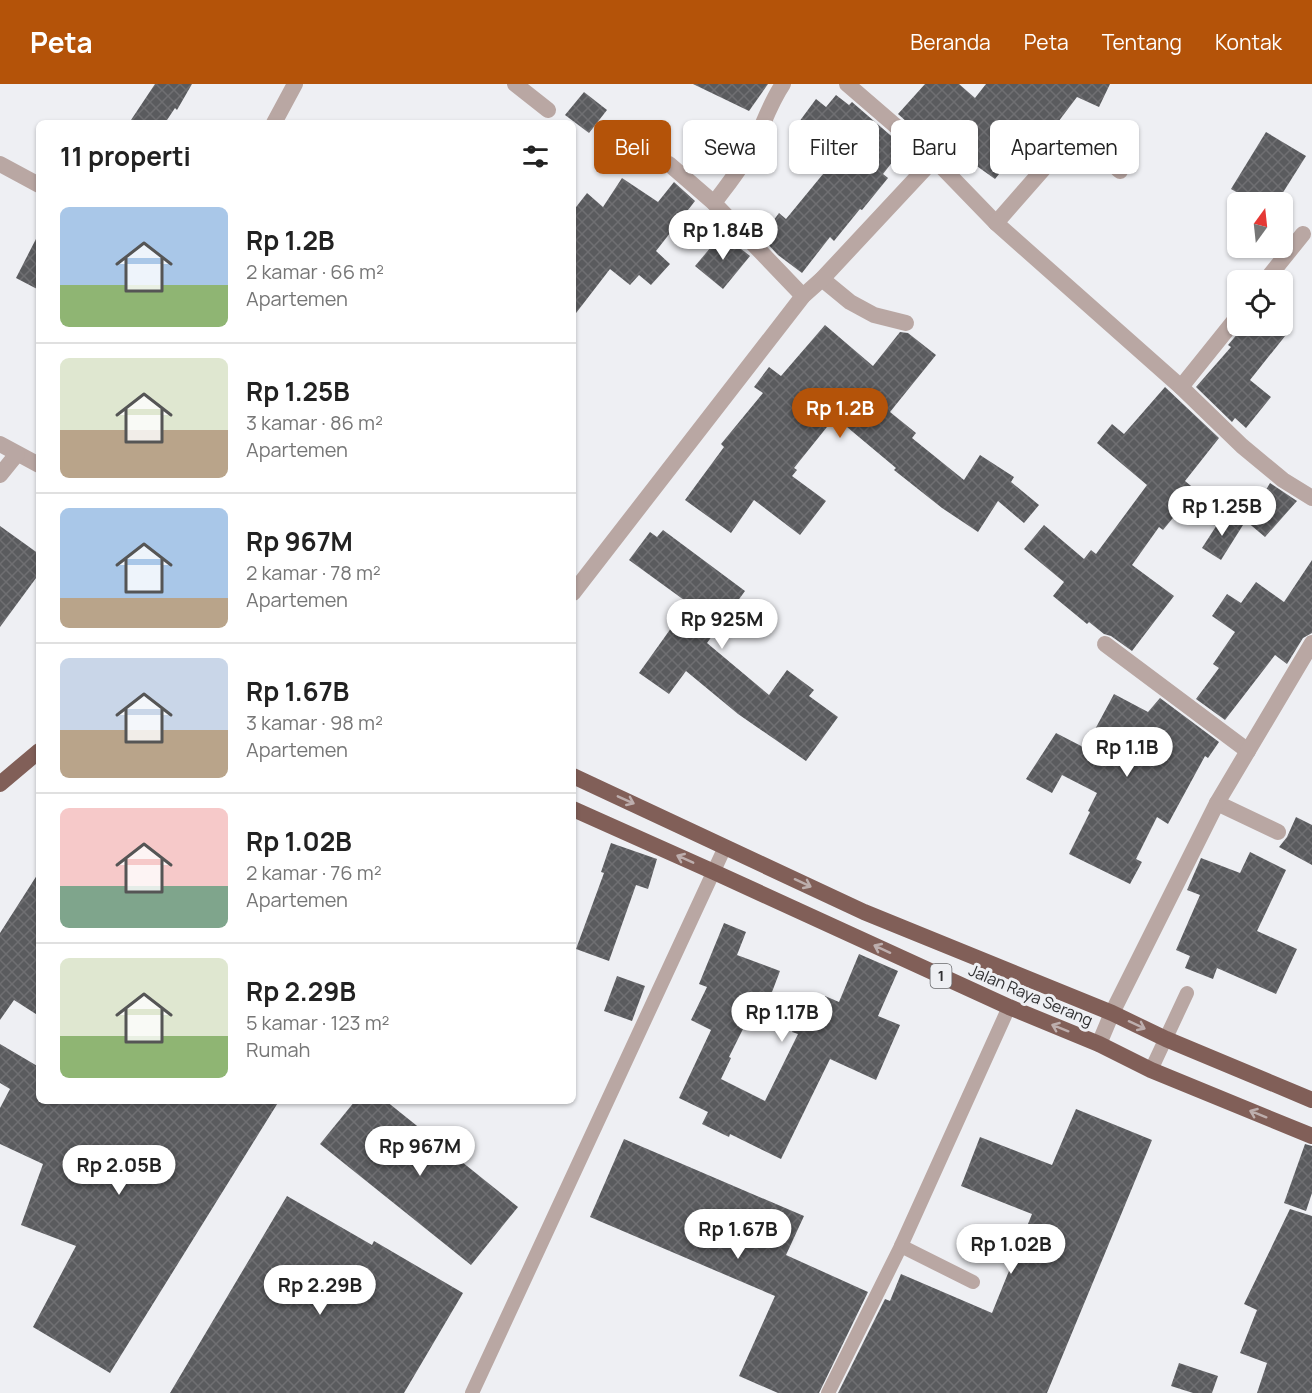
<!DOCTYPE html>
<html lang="id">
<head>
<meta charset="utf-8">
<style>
  :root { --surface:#fff; --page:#f6f6f6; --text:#222; --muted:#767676; --line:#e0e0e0; --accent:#b45309 }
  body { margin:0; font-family:Manrope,sans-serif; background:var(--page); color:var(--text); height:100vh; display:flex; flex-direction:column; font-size:22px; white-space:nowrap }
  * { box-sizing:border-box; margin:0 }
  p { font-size:20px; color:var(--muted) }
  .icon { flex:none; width:33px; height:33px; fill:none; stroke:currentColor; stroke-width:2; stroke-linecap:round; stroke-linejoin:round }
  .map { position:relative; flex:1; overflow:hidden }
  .drawer { position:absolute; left:36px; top:36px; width:540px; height:984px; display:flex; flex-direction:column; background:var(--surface); border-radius:9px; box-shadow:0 2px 4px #0004 }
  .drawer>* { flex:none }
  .banner { position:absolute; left:594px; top:36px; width:570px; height:54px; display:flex; gap:12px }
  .needle { width:39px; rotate:15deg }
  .controls { position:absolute; left:1227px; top:108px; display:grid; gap:12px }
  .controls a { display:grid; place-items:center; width:66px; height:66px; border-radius:9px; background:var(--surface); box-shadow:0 2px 4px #0004; font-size:30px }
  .price { position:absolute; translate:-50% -51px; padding:0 14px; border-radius:21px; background:#fff; color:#222; font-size:20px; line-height:39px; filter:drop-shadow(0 2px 3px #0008) }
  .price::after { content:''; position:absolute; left:50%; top:36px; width:18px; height:14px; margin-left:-9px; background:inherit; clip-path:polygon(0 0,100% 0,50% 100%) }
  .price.current { background:var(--accent); color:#fff }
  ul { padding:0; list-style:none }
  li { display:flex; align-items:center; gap:18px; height:150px; padding:0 24px }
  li+li { border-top:2px solid var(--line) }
  li span { display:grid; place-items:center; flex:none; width:168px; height:120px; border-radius:9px; color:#555 }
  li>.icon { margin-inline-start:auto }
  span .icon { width:72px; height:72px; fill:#fffc; stroke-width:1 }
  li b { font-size:26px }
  h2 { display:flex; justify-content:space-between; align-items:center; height:72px; padding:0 24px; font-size:26px }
  .chip { padding:0 21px; border-radius:9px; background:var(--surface); box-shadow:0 2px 4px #0004; font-size:21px; line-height:54px }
  .chip.current { background:var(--accent); color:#fff }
  header { display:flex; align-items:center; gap:36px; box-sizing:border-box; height:84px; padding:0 30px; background:var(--accent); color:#fff }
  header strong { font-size:28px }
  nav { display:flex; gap:33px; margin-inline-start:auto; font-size:21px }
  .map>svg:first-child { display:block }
  .building { fill:url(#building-cross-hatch) }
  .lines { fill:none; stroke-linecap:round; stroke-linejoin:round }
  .service { stroke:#b9a7a3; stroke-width:14 }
  .minor { stroke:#b9a7a3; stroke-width:16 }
  .tertiary { stroke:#b9a7a3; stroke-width:16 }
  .trunk { stroke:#815f58; stroke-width:16 }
  .oneway { stroke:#bdaead }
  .labels { text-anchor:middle; stroke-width:6; stroke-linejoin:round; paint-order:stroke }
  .shield { fill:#eeeff3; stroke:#69696c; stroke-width:1.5 }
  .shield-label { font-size:15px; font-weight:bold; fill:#303032 }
  .street-label { font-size:16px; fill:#303032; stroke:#eeeff3 }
</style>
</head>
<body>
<header>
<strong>Peta</strong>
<nav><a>Beranda</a><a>Peta</a><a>Tentang</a><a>Kontak</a></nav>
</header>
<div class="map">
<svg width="1312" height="1309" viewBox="0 0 1312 1309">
  <defs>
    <pattern id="building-cross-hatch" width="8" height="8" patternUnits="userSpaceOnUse" patternTransform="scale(1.5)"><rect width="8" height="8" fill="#5a5b5e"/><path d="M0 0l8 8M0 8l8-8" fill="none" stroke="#6f6f72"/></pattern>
  </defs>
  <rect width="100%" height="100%" fill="#eeeff3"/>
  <g class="building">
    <path d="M155,0H192L177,26L175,24L165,39H129Z"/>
    <path d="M693,0H768L749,27Z"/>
    <path d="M925,0H959L975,14L986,0H1110L1099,23L1077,13L1049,50L1038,42L995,95L957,68L962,63L926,36L917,47L898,30Z"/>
    <path d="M584,8L607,26L589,49L565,31Z"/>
    <path d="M836,11L849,21L852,18L904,63L883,90L888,94L862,126L860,125L834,157L830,153L802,189L778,171L761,153L779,129L786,135L837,73L796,42L816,15L826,23Z"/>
    <path d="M1266,48L1306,72L1277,118H1254L1231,105Z"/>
    <path d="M622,94L658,118L674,98L695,117L656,167L670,180L651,201L639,191L630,201L610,185L573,233V127L587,109L603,123Z"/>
    <path d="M39,149V206L16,194Z"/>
    <path d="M722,150L750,172L723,205L695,182Z"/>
    <path d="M825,241L873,282L900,248L908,249L936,271L890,328L916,349L912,354L964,396L980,371L1014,393L1011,398L1039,421L1024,439L998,417L978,448L942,424L894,386L896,384L835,333L794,384L797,386L792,392L826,417L800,451L754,416L731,449L685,416L724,363L721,360L763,309L754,303L769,283L781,292Z"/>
    <path d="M1244,242H1293L1250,296L1271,313L1246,344L1235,334L1232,338L1196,303L1231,263L1228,261Z"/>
    <path d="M1165,303L1219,354L1185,397L1196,406L1163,446L1159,443L1132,481L1174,512L1132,567L1111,552L1104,550L1089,538L1087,540L1053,512L1064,498L1024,465L1044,441L1084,475L1091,466L1096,470L1147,401L1097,359L1112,340L1124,350Z"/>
    <path d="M1270,399L1297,417L1265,453L1240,432L1257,413L1260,416Z"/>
    <path d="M1224,430L1243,441L1221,476L1202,464Z"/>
    <path d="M0,442L39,470V490L0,543Z"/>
    <path d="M663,446L745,507L707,559L769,611L787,586L814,606L809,612L838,633L806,677L738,630L686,587L669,610L639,589L684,526L679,522L684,516L629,476L650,448L657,453Z"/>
    <path d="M1312,476V549L1303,554L1287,580L1275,571L1225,636L1196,615L1219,584L1213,580L1235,548L1212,532L1227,510L1241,519L1256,498L1284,518Z"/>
    <path d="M1114,610L1148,628L1160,614L1219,658L1208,674L1205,672L1168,740L1157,733L1136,775L1142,778L1130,800L1069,770L1090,728L1088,727L1097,709L1062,691L1052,709L1026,695L1056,649L1085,664Z"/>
    <path d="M1296,733L1312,741V781L1279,763L1287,753Z"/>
    <path d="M611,759L657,775L648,805L636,801L609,877L576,865L604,789L601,788Z"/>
    <path d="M1250,768L1286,786L1257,847L1297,865L1276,910L1217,884L1213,895L1185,884L1190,872L1176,866L1200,811L1187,806L1201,774L1240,789Z"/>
    <path d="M39,788V932L14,916L0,936V849Z"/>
    <path d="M724,839L746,848L737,871L780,887L764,929L753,925L729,973L731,974L721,995L765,1017L798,950L792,948L800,929L816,935L825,912L839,918L859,870L898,887L878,932L900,941L876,996L830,975L781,1075L730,1050L729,1053L702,1040L708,1028L679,1014L711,946L691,936L707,903L699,900Z"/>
    <path d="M617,892L645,902L632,937L604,927Z"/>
    <path d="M0,960L39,983V1017H279L110,1289L33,1243L76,1162L21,1141L43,1080L0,1060V1024L10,1005L0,999Z"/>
    <path d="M355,1017H386L518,1123L471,1181L320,1060Z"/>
    <path d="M1076,1025L1152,1056L1047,1309H838L885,1215L890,1217L901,1190L992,1229L1032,1130L961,1102L980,1053L1052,1081Z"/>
    <path d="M624,1055L804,1132L786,1171L868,1208L819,1309H778L739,1292L775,1212L590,1133Z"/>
    <path d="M1305,1060L1312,1062V1109L1306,1127L1284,1119Z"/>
    <path d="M287,1112L372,1161L374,1157L463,1209L404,1309H170Z"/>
    <path d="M1290,1125L1312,1132V1309H1257L1267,1279L1240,1269L1257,1226L1244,1220Z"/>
    <path d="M1179,1279L1218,1292L1212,1309H1193L1171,1302Z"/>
  </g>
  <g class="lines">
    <g class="service">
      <path d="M1151,986L1187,909"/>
      <path d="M901,1162L973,1198"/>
      <path d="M472,1309L725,763"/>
      <path d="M828,1309L901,1162L1009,923"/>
    </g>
    <g class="minor">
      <path d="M515,0L548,26"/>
      <path d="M783,0C770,19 764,39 754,60C744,81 728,100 714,119L803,212"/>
      <path d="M847,0L934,75L996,139L1181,303L1242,362L1283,396L1312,414"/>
      <path d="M0,80L39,101"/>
      <path d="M669,80L714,119"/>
      <path d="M996,139L1068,57C1087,51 1107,76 1120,87"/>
      <path d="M822,195L850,218L874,231L906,239"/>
      <path d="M1266,196L1303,150"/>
      <path d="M1181,303L1238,232"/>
      <path d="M0,360L39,381"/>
      <path d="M0,391L17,370"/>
      <path d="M573,509L803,212L822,195L934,75"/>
      <path d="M1105,560L1248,667"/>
      <path d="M1217,719L1278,748"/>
      <path d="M1099,960L1112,929L1217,719L1312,559"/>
    </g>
    <path class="tertiary" d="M274,39L295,0"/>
    <g class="trunk">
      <path d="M573,692L864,828L1112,929L1166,955L1312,1016"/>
      <path d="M0,700L39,667"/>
      <path d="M573,725L714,788L1009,923L1099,960L1151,986L1312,1052"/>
    </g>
  </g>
  <defs><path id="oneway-shaft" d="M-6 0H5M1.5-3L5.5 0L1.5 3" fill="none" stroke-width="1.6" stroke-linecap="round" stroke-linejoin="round" transform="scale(1.5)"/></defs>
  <g class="oneway">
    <use href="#oneway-shaft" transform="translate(626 716) rotate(24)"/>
    <use href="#oneway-shaft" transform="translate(685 775) rotate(-156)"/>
    <use href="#oneway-shaft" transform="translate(803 799) rotate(25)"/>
    <use href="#oneway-shaft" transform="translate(882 865) rotate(-155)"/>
    <use href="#oneway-shaft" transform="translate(1137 941) rotate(25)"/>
    <use href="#oneway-shaft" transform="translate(1060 944) rotate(-158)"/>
    <use href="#oneway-shaft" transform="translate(1258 1030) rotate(-158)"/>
  </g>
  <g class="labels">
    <rect class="shield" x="930.5" y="880" width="21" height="24" rx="4.5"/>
    <g class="shield-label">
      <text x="941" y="897">1</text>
    </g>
    <g class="street-label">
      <text transform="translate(1031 911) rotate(23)" y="6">Jalan Raya Serang</text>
    </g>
  </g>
</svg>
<div class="controls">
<a><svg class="needle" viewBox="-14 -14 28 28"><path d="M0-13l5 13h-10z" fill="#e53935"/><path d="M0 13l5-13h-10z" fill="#767676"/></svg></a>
<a><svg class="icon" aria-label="locate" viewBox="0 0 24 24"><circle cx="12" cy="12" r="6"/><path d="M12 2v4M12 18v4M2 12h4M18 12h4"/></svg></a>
</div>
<b class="price" style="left:723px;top:177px">Rp 1.84B</b>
<b class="price current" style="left:840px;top:355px">Rp 1.2B</b>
<b class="price" style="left:1222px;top:453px">Rp 1.25B</b>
<b class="price" style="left:722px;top:566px">Rp 925M</b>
<b class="price" style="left:1127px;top:694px">Rp 1.1B</b>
<b class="price" style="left:782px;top:959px">Rp 1.17B</b>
<b class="price" style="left:420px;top:1093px">Rp 967M</b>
<b class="price" style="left:119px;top:1112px">Rp 2.05B</b>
<b class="price" style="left:738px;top:1176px">Rp 1.67B</b>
<b class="price" style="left:1011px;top:1191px">Rp 1.02B</b>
<b class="price" style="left:320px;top:1232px">Rp 2.29B</b>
<div class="banner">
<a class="chip current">Beli</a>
<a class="chip">Sewa</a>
<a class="chip">Filter</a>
<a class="chip">Baru</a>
<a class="chip">Apartemen</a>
</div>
<section class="drawer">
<h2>11 properti<svg class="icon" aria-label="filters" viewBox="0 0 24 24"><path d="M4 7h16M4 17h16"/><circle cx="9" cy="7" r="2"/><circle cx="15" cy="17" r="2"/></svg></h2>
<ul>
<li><span style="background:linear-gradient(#a9c7e8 65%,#8fb573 0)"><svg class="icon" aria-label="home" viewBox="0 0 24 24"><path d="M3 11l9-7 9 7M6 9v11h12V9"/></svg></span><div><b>Rp 1.2B</b><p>2 kamar · 66 m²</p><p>Apartemen</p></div></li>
<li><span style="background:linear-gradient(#dfe7d0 60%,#b9a48a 0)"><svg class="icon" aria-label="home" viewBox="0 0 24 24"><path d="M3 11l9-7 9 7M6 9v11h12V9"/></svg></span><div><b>Rp 1.25B</b><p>3 kamar · 86 m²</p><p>Apartemen</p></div></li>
<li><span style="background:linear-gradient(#a9c7e8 75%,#b9a48a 0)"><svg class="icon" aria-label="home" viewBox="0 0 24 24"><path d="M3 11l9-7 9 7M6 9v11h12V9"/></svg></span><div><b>Rp 967M</b><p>2 kamar · 78 m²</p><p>Apartemen</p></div></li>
<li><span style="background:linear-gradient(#c9d6e8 60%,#b9a48a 0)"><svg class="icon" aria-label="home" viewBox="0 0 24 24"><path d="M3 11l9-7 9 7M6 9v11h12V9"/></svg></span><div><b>Rp 1.67B</b><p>3 kamar · 98 m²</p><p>Apartemen</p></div></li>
<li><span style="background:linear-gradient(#f6c9c9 65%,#7fa58c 0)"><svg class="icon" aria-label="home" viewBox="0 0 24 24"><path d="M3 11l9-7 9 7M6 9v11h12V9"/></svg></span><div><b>Rp 1.02B</b><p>2 kamar · 76 m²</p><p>Apartemen</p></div></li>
<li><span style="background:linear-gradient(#dfe7d0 65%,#8fb573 0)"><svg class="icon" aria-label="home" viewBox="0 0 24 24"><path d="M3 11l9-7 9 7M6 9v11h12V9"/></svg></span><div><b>Rp 2.29B</b><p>5 kamar · 123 m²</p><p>Rumah</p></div></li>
</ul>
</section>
</div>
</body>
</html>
